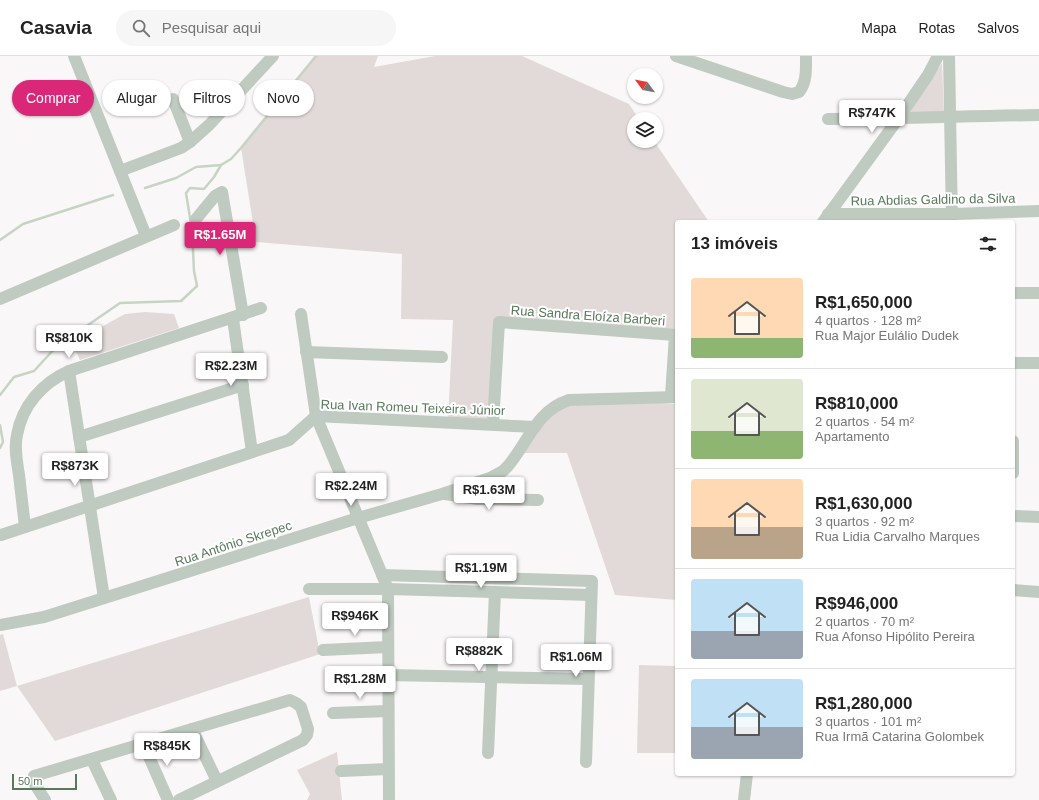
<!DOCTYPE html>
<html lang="pt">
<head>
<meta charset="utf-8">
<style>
  :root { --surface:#fff; --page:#f6f6f6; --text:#222; --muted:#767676; --line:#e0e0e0; --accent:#db2777 }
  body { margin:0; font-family:Arial,sans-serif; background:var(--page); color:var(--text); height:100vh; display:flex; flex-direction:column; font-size:15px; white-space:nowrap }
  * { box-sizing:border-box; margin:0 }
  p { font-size:13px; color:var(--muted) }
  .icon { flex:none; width:22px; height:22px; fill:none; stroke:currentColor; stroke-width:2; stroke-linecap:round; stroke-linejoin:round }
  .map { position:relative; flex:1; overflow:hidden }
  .side { position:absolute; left:675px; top:164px; width:340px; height:556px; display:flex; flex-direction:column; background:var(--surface); border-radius:4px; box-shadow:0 1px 3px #0004 }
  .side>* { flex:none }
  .guide { position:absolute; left:12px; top:24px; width:380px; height:36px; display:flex; gap:8px }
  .needle { width:26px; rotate:302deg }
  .buttons { position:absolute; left:627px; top:12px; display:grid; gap:8px }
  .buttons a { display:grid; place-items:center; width:36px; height:36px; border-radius:50%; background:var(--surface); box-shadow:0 1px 3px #0004; font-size:20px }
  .scale { position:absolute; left:12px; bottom:10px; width:65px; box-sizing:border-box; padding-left:4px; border:2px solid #59795b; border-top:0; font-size:11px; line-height:14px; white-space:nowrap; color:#59795b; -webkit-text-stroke:3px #fff; paint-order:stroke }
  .price { position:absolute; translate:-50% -34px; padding:0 9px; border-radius:4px; background:#fff; color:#222; font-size:13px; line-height:26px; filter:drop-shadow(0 1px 2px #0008) }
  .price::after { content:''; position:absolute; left:50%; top:24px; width:12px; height:9px; margin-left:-6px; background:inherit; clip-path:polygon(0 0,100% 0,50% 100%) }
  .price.selected { background:var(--accent); color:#fff }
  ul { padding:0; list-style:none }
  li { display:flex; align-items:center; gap:12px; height:100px; padding:0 16px }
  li+li { border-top:1px solid var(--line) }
  li span { display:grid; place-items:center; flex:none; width:112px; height:80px; border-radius:4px; color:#555 }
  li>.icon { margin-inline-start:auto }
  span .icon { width:48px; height:48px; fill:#fffc; stroke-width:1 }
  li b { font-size:17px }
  h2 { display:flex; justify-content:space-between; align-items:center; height:48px; padding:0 16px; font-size:17px }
  .pill { padding:0 14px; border-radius:18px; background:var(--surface); box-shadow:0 1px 3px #0004; font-size:14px; line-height:36px }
  .pill.selected { background:var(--accent); color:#fff }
  header { display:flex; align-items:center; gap:24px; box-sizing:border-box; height:56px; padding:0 20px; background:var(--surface); border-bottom:1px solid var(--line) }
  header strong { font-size:19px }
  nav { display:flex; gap:22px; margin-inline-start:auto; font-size:14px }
  .search { width:280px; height:36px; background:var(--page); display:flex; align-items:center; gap:10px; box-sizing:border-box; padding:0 14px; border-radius:22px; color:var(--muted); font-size:15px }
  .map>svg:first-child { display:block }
  .green { fill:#e2dad8 }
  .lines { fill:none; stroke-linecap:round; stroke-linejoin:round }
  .stream { stroke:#c7d4c4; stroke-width:2.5 }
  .minor { stroke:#bfcac0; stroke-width:12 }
  .labels { text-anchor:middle; stroke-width:4; stroke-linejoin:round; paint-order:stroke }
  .street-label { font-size:13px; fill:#59795b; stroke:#fff }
</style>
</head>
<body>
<header>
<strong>Casavia</strong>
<div class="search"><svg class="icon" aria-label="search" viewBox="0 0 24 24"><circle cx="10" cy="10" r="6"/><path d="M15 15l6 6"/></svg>Pesquisar aqui</div>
<nav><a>Mapa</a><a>Rotas</a><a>Salvos</a></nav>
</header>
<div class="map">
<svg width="1039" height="744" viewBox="0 0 1039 744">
  <rect width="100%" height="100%" fill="#faf7f8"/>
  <g class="green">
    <path d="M316,0H378L374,11L435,0H522L629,48L639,63H634V85H654L709,166H677V341L675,279L495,266L489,364L448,363L453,264L401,263L402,198L256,186L241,92Z"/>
    <path d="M942,7L944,58L906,59Z"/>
    <path d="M145,256L174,258L179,272L80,304L72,287L125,258Z"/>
    <path d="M632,345L677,348V544L615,539L567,397H521L540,370L561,348Z"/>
    <path d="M309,541L320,598L55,685L17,630L0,635V579L3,578L17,630Z"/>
    <path d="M639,609L677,610V697H637Z"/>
    <path d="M337,696L342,744H307L310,738L297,714Z"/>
  </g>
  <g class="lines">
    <g class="stream">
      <path d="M145,132L176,122L196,111L221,109"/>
      <path d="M0,184L23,168L113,139"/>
      <path d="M0,339L14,321L34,315L56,291L120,247L181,245L197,230L194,215L192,174L186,137L190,132L204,133L214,121L221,109L231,103L241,92L316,0"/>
      <path d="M0,369L3,386L0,392"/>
    </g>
    <g class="minor">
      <path d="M74,0L146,180"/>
      <path d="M676,0L783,36L792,38L799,36C807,26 806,13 806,0"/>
      <path d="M949,0L952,166"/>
      <path d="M173,43L190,86"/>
      <path d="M828,63C898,63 968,60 1039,59"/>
      <path d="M120,115L181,92L190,86L209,69L273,0"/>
      <path d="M828,158H952L1039,155"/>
      <path d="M196,163L215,140L222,136L243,259"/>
      <path d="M823,166L898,63L928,19L938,0"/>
      <path d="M1013,237H1039"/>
      <path d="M0,243L174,169"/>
      <path d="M301,258L316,360L388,533L389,744"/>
      <path d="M233,263L252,396"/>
      <path d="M306,296L442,301"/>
      <path d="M1013,307H1039"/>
      <path d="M69,315L104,542"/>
      <path d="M493,368L499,266L675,279L671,340"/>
      <path d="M79,381L243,329"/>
      <path d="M1013,385V417"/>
      <path d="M445,438L478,443L538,444"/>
      <path d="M1013,460L1039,461"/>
      <path d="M25,471C23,453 21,436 19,419C17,406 14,392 17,379C22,350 42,327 69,315L261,252"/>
      <path d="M1,479L289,384L316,360L535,371"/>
      <path d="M382,519L592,525L586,706"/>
      <path d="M309,533H388L591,539"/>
      <path d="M1013,534L1039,536"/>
      <path d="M0,569L44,561L358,462L442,438L490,422L503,415L508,410C529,385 536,355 569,344L677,341"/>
      <path d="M323,594L388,591"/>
      <path d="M388,619L588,623"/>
      <path d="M333,657L388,655"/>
      <path d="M192,673L217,725"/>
      <path d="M143,687L168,744"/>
      <path d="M488,697L495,536"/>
      <path d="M92,704L111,744"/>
      <path d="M341,715L388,713"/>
      <path d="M45,744L33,725L34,720L290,644L296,647L301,651L308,673L307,679L303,684L179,744"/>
      <path d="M744,744L747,718"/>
    </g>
  </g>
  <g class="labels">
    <g class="street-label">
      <text transform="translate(933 143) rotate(-1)" y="5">Rua Abdias Galdino da Silva</text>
      <text transform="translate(588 259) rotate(4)" y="5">Rua Sandra Eloíza Barberi</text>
      <text transform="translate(413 351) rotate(2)" y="5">Rua Ivan Romeu Teixeira Júnior</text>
      <text transform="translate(233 487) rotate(-18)" y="5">Rua Antônio Skrepec</text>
    </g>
  </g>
</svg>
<div class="buttons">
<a><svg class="needle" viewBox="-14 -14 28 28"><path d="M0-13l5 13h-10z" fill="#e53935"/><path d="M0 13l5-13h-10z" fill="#767676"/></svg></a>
<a><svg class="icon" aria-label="layers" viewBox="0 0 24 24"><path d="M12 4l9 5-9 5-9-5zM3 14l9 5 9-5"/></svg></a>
</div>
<div class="scale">50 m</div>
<b class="price" style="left:872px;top:78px">R$747K</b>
<b class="price selected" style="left:220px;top:200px">R$1.65M</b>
<b class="price" style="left:69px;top:303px">R$810K</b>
<b class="price" style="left:231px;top:331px">R$2.23M</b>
<b class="price" style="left:75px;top:431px">R$873K</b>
<b class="price" style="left:351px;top:451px">R$2.24M</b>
<b class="price" style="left:489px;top:455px">R$1.63M</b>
<b class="price" style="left:481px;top:533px">R$1.19M</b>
<b class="price" style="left:355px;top:581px">R$946K</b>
<b class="price" style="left:479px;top:616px">R$882K</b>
<b class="price" style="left:576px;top:622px">R$1.06M</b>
<b class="price" style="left:360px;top:644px">R$1.28M</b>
<b class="price" style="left:167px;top:711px">R$845K</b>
<div class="guide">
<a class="pill selected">Comprar</a>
<a class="pill">Alugar</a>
<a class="pill">Filtros</a>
<a class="pill">Novo</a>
</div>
<section class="side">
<h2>13 imóveis<svg class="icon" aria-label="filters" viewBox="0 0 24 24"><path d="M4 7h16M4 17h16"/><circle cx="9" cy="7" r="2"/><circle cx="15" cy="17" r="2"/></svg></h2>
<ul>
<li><span style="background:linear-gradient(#ffd9b3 75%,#8fb573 0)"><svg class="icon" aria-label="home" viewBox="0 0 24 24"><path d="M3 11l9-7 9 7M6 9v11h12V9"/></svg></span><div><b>R$1,650,000</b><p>4 quartos · 128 m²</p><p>Rua Major Eulálio Dudek</p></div></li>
<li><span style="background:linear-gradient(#dfe7d0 65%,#8fb573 0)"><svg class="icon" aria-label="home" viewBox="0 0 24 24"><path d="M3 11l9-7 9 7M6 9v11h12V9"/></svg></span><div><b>R$810,000</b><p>2 quartos · 54 m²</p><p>Apartamento</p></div></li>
<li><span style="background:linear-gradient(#ffd9b3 60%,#b9a48a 0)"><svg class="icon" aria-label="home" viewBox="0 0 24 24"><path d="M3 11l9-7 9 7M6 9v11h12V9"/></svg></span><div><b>R$1,630,000</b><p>3 quartos · 92 m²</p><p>Rua Lidia Carvalho Marques</p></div></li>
<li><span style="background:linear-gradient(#bfe0f5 65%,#9aa5b1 0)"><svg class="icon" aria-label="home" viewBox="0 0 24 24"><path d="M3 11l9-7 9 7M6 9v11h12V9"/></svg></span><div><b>R$946,000</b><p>2 quartos · 70 m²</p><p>Rua Afonso Hipólito Pereira</p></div></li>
<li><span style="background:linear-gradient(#bfe0f5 60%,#9aa5b1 0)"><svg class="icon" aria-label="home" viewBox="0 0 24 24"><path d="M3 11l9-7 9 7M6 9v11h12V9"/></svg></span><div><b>R$1,280,000</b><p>3 quartos · 101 m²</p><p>Rua Irmã Catarina Golombek</p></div></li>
</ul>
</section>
</div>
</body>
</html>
